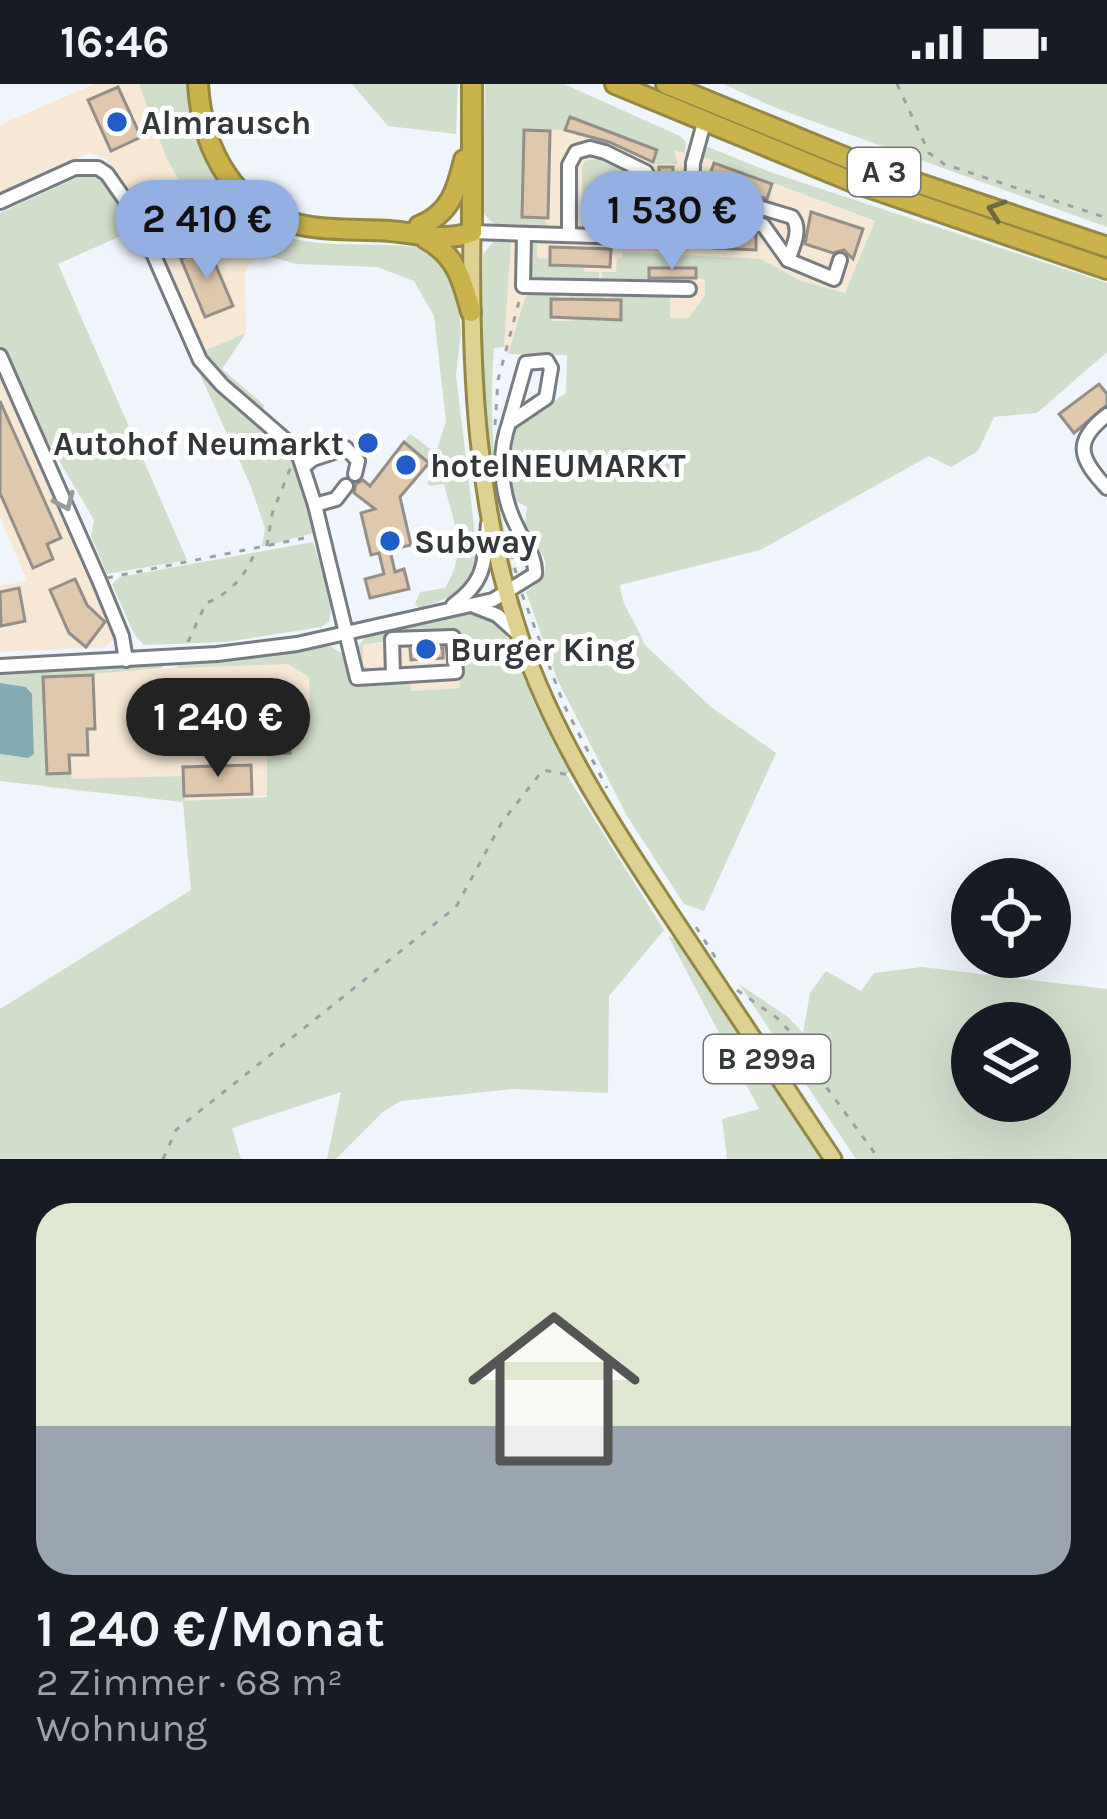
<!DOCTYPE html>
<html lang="de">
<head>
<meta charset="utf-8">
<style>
  :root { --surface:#171b24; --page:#242831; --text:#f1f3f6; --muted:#9ea1a6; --accent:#94afe1 }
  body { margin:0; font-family:Karla,sans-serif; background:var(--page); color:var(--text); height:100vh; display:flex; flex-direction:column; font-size:45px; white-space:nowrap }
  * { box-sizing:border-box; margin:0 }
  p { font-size:39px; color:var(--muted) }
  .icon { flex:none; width:66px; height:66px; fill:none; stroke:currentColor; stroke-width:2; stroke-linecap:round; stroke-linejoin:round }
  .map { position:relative; height:1075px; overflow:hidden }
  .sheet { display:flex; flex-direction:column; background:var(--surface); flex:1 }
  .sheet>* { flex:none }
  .controls { position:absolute; left:951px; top:774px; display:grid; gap:24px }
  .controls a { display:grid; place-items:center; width:120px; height:120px; border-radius:50%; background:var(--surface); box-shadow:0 12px 48px #0002; font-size:60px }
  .price { position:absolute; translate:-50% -102px; padding:0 27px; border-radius:42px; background:var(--accent); color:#111; font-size:39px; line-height:78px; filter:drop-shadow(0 3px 6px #0008) }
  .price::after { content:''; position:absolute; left:50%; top:72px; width:36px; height:27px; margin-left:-18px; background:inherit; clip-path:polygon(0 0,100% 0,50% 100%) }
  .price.selected { background:#222; color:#fff }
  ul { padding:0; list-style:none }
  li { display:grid; align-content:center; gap:24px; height:636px; padding:0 36px }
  li span { display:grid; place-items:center; height:372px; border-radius:36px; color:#555 }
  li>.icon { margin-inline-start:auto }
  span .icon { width:216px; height:216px; fill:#fffc; stroke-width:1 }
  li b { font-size:51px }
  .status { display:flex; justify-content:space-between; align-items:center; height:84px; padding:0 60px; background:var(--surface); direction:ltr }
  .status svg { height:33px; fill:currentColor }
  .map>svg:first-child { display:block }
  .commercial { fill:#f7e8d5 }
  .industrial { fill:#f6e8d5 }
  .green { fill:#d1decc; fill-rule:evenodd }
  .water { fill:#82abb4 }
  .building { fill:#e0c8ad; stroke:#948f89; stroke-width:3 }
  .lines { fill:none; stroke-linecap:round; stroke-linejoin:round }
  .minor-casing { stroke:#767c81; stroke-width:18 }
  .major-casing { stroke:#958844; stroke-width:21 }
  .highway-casing { stroke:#958844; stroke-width:24 }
  .path { stroke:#9ca0a4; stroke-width:3; stroke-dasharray:6 9; stroke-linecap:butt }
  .minor { stroke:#fff; stroke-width:12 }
  .major { stroke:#dfd192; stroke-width:15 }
  .highway { stroke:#c9b34a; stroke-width:18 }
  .oneway { stroke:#706940 }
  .oneway2 { stroke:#9a9c9c }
  .poi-dot { fill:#225cc8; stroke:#fff; stroke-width:4.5 }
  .labels { text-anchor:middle; stroke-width:10; stroke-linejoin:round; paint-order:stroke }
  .shield { fill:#fff; stroke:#727475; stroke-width:3 }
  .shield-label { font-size:30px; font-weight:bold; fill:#35383a }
  .poi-label { font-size:33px; font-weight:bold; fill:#35383a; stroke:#fff; text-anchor:start }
</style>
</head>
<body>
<div class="status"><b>16:46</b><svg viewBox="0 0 49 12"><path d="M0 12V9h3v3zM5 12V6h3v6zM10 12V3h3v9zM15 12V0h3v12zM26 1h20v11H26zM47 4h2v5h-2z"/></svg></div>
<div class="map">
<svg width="1107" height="1075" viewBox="0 0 1107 1075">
  <rect width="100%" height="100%" fill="#eff5fb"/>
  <g class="commercial">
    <path d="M94,0H139L166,73L193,122L229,160L257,170L245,187L246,249L221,285L206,273L145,138L106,75L89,69L0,108V41Z"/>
    <path d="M0,289L80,463L114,548V555L106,563L0,568V502L27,497L0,433Z"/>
    <path d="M433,547H449L458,554L460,604L411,607L409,596L362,602V585L366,588L369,584H363L362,561L387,559L403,550Z"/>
    <path d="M252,580H288L309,593L313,708L184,718L44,703L40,591Z"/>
  </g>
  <path class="industrial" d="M509,0L876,138L845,209L799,196L705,211L668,265L508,270L504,263L511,158Z"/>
  <g class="green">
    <path d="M139,0H188C191,73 231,147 311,158C345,162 380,159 415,163L430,170L448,186L457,209L461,250L456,291L478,475C473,509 449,514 419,524L415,520L420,508L445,504C468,467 454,440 444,400L430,402L427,399L432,392L428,387L433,381L404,358L410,350L436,369L446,337L434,232L414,197L377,183L296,180L229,160L193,122L166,73Z"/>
    <path d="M352,0H458L456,50L388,42Z"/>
    <path d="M485,0H564L680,52L686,58L685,69L674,66L678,80H656L653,78L657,65L571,33L565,46L525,47L522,133L544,134L547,141C527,146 493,150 483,127Z"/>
    <path d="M723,0H1107V143L776,24Z"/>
    <path d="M708,63L770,88L1107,199V268L1037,329L994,333L978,367L951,383L929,372L760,466L620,501C622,526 637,537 644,560L711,623L776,669L704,827L684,820L627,732L558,597L526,508L543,495L546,478L525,439L527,423L512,415L511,374L516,342L566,309L567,271L508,270L525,214L533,207H558V215H551L552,237H574V216L569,215V207H604V216L590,235H621L610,208L670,210V234H689L705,211V195L696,194V184H650L647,199H602V188H616L617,174H622L623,168L761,175L799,196L845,209L875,137L700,72Z"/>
    <path d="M597,75L637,92L641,110L638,131L596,133L583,129L582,84L585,77Z"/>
    <path d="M87,89L100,93L132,134L198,280L295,374L313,449L262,463L265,444L250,400L134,146L58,180L187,476L107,490L91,452L94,436L26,320L0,262V129Z"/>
    <path d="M493,158H511L504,263L494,264C488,341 495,415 514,490C480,443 481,234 483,170Z"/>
    <path d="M532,160H537V174L550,175V181L584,182V188H599V199L531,195L528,163Z"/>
    <path d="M246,249L222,285L265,322L262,325L213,283L204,267Z"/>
    <path d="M313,458L332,519L329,538L321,543L226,558L144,561L134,550L112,500L120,493Z"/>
    <path d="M470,529L486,531L504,546L536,623L570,688L566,690L664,846L609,912L608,1009L512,1005L401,1017L384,1027L336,1075H327L341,1008L232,1044L241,1075H0V925L191,806L183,718L0,697V670L28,674L34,670L32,610L26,603L0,599V587L162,582L163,584L43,594L47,690L70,689L72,695L183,692L185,717L267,713V670L289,669V628H310L309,593L288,580L176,584L179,581L328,561L345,571L356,603L410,596L411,607L460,604L458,554L454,548C420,545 394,558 363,561V583L370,584L366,588L360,582L358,563L365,553L373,550Z"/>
    <path d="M668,852L676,855L822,1075H727L722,1035L759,1025Z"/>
    <path d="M922,883L1107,905V1075H856L739,900L788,933L803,949L810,909L826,887L861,907L874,889ZM1050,939V1017H972V939Z"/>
  </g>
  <path class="water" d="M0,599L26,603L32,610L34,670L28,674L0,670Z"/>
  <g class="building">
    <path d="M118,3L141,53L111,67L88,16Z"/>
    <path d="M570,33L657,66L653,78L609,58L565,46Z"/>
    <path d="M524,46L550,47L548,134L522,133Z"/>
    <path d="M714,79L772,100L767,115L708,96Z"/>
    <path d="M659,83H673L672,107L682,108L681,144L660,143Z"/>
    <path d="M811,128L863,145L853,175L844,166L833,169L805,160Z"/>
    <path d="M714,149L756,151V166L714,164Z"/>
    <path d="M208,163L233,222L205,233L181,175Z"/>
    <path d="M550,163L611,165L610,183L550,181Z"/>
    <rect x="649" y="184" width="47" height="10"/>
    <path d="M551,215L621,216V236L551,233Z"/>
    <path d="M1099,300L1107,310V321L1074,349L1059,330Z"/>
    <path d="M0,317L61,454L47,460L53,475L33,484L0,409Z"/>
    <path d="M404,358L429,379L400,413L411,461L390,466L395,488L404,485L409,505L370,514L365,495L384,490L379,469L371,471L361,429L375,425L354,409L356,400L363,396L370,402Z"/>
    <path d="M75,495L87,521L105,538L86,563L69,549L50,506Z"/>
    <path d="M19,504L25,537L1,542L0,508Z"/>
    <path d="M443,564V574L411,576L410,565Z"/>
    <path d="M93,591L95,645H87L88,671H69L70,689L47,690L43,593Z"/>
    <path d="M278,605H294L295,615H288L290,669L258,670L257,616H273Z"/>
    <path d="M251,681L252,710L184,712L183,683Z"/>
  </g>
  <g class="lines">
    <g class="minor-casing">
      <g id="minor">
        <path d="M693,103L792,133C802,145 793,163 788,176"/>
        <path d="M0,118L75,84H98L107,90L137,133L200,276L222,301L297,366L315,421L357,594L456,588L453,553L392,555L393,592"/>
        <path d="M693,138L763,141L788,176L834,195L840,176"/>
        <path d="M472,148L691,155L693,79L704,39"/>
        <path d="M524,150L523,202L689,205"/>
        <path d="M569,151V81L576,68L590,64L605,68L646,88L650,102L649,154"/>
        <path d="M0,272L99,496L122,552L126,576"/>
        <path d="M1107,331C1072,358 1080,375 1107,404"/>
        <path d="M303,383L313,375L346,364L358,377L355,390"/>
        <path d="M315,421L336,415L346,402"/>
        <path d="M453,521C486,497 484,480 488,440"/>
        <path d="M474,522L497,531L517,549"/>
        <path d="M0,582L217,570L297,560L493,516L535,490C536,473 525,460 518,445C501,413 497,373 509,339L546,314L551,284L547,277L526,279L509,339"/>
        <path d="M239,604L268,607"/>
      </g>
    </g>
    <g class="major-casing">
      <path id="major" d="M472,148C470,286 476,422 520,553C553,651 610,739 667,825C722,909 778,992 833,1075"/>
    </g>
    <g class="highway-casing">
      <g id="highway">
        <path d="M198,0C202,67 236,130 306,142C334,147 362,145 390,147C418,149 444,159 472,148"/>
        <path d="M472,0V148"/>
        <path d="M615,0L853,98L1107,185"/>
        <path d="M666,0L864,81L1107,163"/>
        <path d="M419,142C450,130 457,106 464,76"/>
        <path d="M426,155C456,171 463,197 471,228"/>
      </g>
    </g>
    <g class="path">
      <path d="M897,0L929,69L944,80L1107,134"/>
      <path d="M495,341L498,296L521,210"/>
      <path d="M267,462L272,430L290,385"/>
      <path d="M511,469L516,489"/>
      <path d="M107,494L309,453"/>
      <path d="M522,510L564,621L607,704"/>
      <path d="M188,558L206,519C230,510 246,491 255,468"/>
      <path d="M696,843L717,876"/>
      <path d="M737,906L777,934L808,967L827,1004L879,1075"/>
      <path d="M163,1075L176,1046L456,823L502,738L543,686L570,691"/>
    </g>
    <use href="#minor" class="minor"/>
    <use href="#major" class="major"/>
    <use href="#highway" class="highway"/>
  </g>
  <defs><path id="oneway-chevron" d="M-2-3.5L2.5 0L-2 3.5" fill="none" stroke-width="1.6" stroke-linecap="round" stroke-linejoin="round" transform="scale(3)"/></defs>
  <use class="oneway" href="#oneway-chevron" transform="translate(996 126) rotate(-161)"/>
  <use class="oneway2" href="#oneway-chevron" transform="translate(65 418) rotate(66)"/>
  <g class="poi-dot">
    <circle cx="117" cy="38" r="12"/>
    <circle cx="368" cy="359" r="12"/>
    <circle cx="406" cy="381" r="12"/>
    <circle cx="390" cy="457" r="12"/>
    <circle cx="426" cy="565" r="12"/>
  </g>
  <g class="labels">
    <g class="shield">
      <rect x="848" y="64" width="72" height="48" rx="9"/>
      <rect x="704" y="951" width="126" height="48" rx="9"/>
    </g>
    <g class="shield-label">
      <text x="884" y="98">A 3</text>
      <text x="767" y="985">B 299a</text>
    </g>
    <g class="poi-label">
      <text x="141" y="50">Almrausch</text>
      <text x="344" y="371" text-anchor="end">Autohof Neumarkt</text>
      <text x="430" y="393">hotelNEUMARKT</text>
      <text x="414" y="469">Subway</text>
      <text x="450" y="577">Burger King</text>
    </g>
  </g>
</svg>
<div class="controls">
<a><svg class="icon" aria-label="locate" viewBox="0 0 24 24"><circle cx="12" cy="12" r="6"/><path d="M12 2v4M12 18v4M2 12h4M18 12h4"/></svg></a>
<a><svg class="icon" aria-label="layers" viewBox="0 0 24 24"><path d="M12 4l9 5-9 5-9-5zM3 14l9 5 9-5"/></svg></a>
</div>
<b class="price" style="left:672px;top:189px">1 530 €</b>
<b class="price" style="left:207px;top:198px">2 410 €</b>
<b class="price selected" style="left:218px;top:696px">1 240 €</b>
</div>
<section class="sheet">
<ul>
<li><span style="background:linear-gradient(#dfe7d0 60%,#9aa5b1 0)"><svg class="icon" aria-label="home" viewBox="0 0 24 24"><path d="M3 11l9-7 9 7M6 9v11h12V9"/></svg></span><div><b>1 240 €/Monat</b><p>2 Zimmer · 68 m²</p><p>Wohnung</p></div></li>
</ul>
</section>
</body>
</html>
